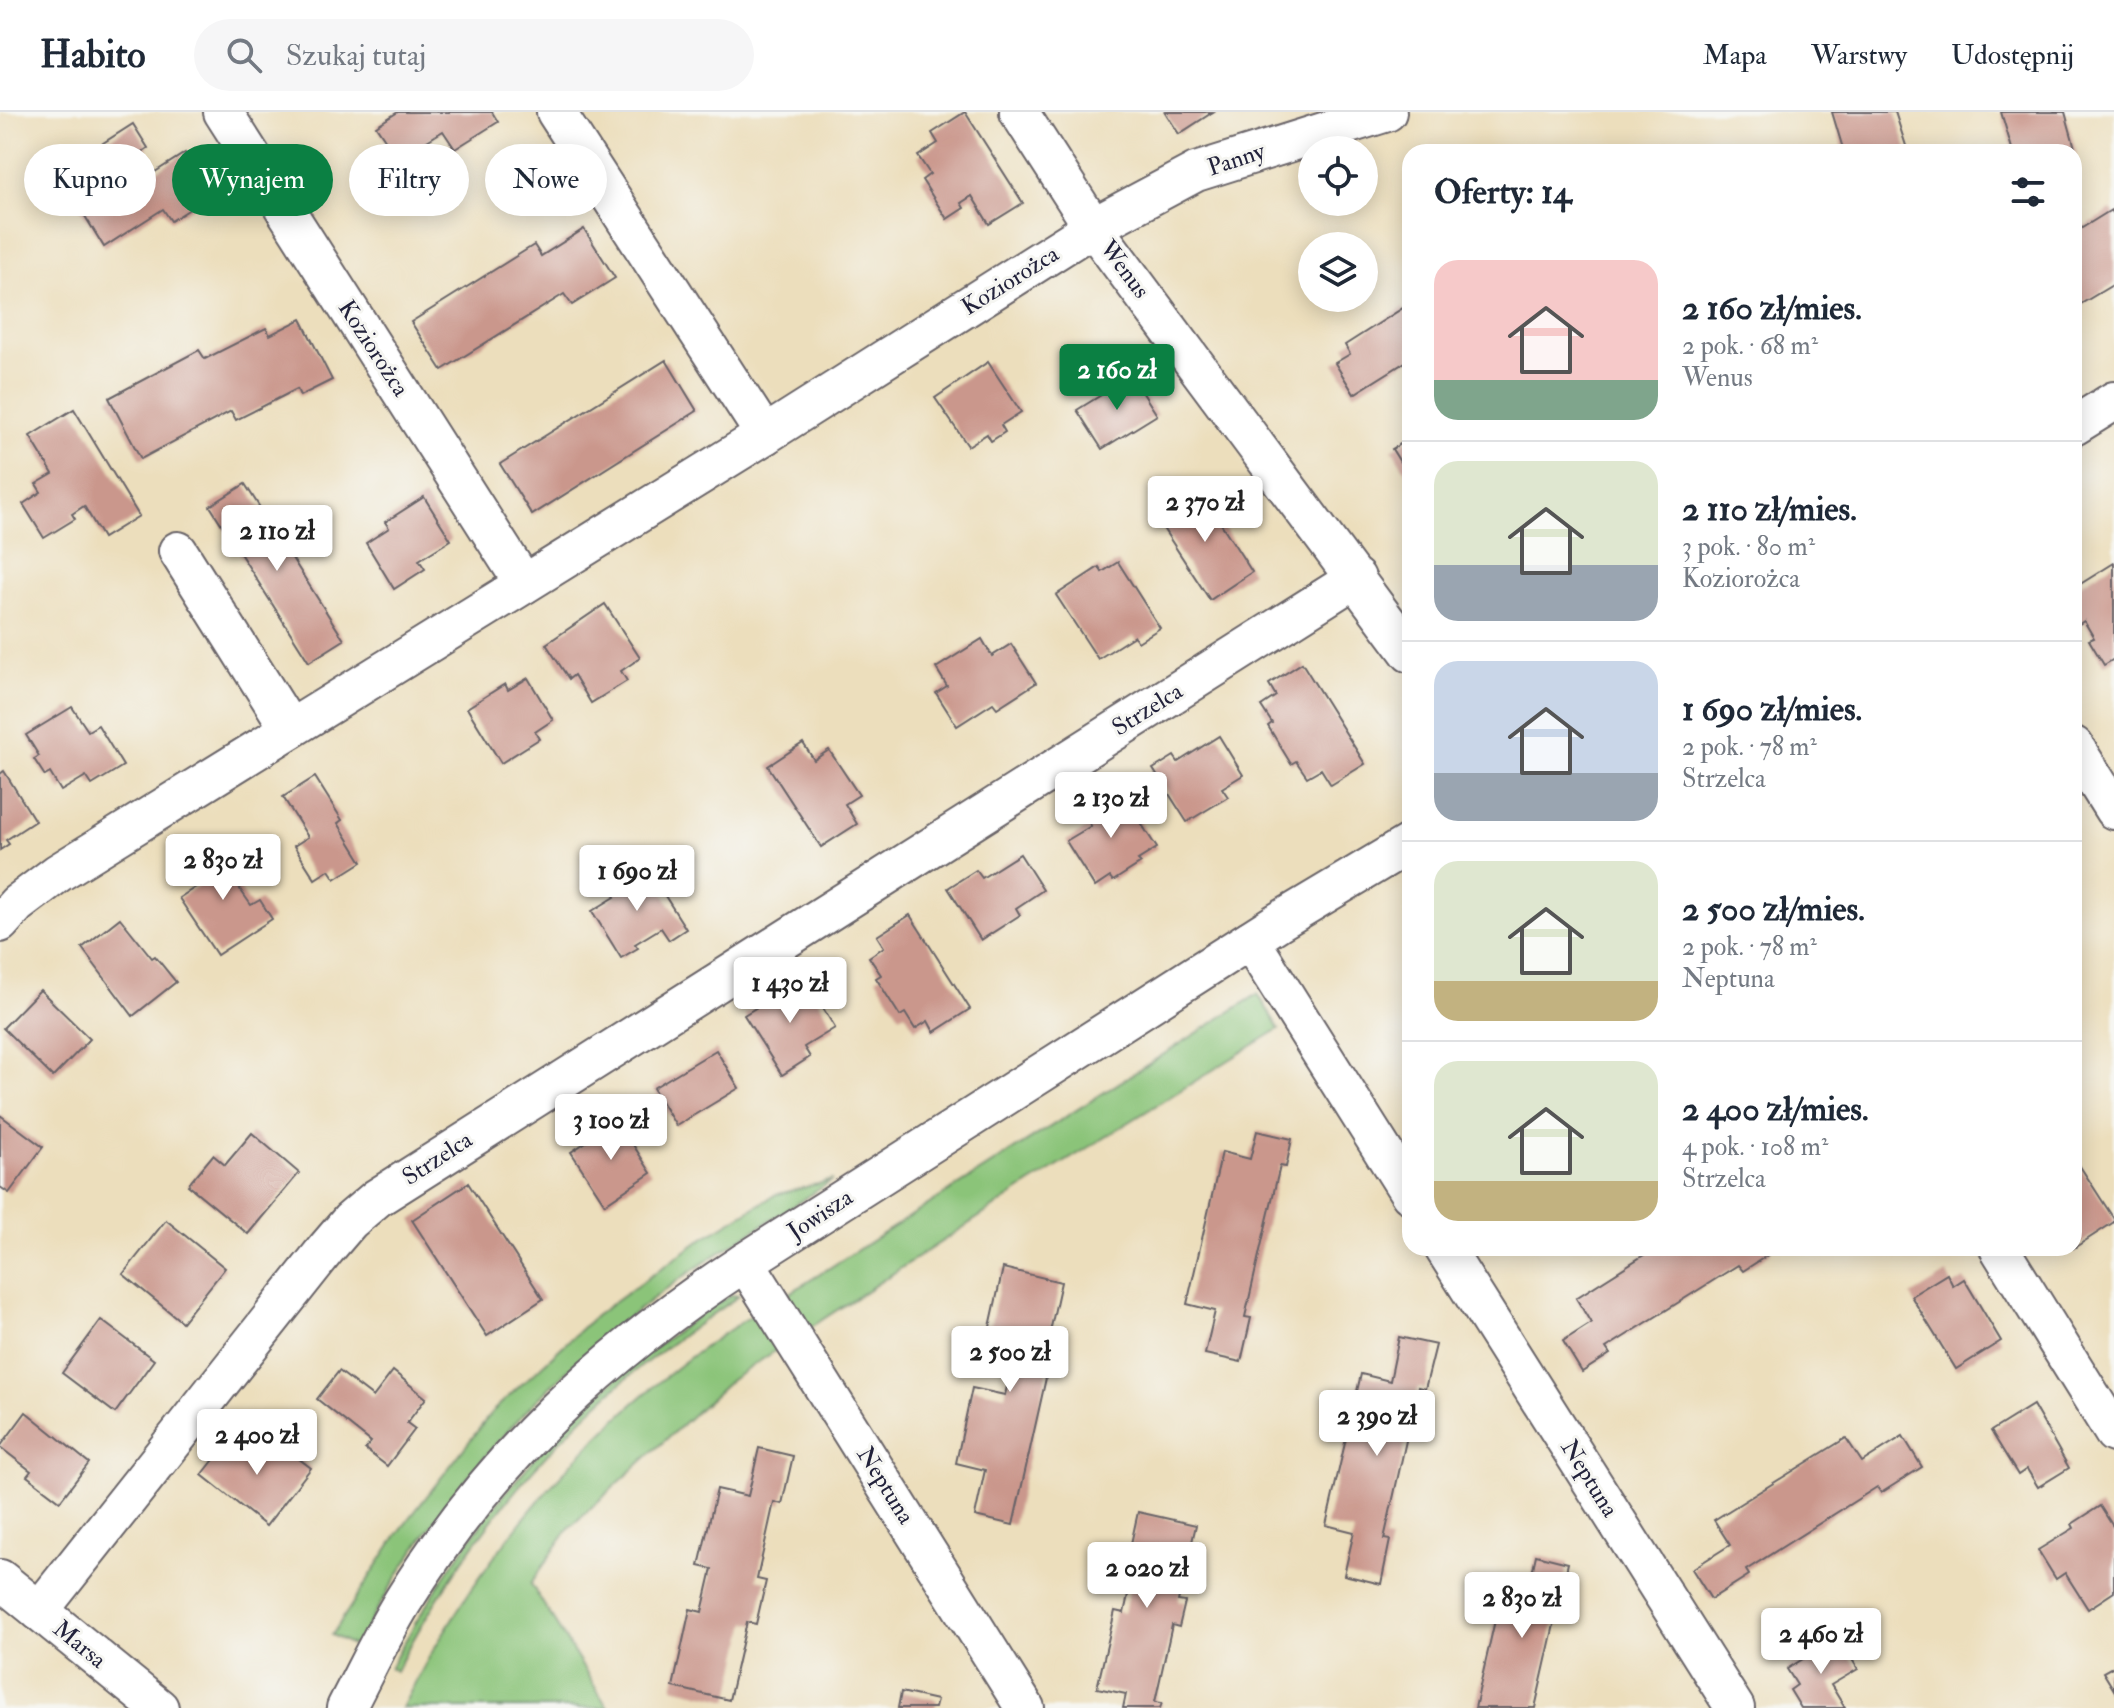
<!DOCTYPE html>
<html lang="pl">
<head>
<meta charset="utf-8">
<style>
  :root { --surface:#fff; --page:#f6f6f7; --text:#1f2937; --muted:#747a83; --line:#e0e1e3; --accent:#0b8043 }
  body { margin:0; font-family:"IM FELL Double Pica",serif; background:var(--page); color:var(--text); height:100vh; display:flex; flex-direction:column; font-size:30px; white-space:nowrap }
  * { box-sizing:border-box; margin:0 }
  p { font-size:26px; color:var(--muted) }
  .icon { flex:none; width:44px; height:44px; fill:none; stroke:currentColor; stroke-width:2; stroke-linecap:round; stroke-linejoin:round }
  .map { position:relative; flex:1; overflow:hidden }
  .side { position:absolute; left:1402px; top:32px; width:680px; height:1112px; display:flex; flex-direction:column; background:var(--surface); border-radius:24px; box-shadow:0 4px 20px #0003 }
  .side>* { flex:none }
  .hud { position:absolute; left:24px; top:32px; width:760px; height:72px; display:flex; gap:16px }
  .tools { position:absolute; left:1298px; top:24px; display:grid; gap:16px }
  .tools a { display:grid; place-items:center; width:80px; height:80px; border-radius:50%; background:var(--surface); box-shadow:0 4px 20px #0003; font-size:40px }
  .price { position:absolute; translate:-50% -68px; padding:0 18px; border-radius:8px; background:#fff; color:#222; font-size:26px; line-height:52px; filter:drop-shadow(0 2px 4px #0008) }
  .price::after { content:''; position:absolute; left:50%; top:48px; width:24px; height:18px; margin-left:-12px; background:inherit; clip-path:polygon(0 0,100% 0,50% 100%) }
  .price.active { background:var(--accent); color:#fff }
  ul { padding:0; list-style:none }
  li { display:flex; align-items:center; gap:24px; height:200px; padding:0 32px }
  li+li { border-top:2px solid var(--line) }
  li span { display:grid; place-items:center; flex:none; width:224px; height:160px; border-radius:24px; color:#555 }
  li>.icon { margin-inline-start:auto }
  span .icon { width:96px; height:96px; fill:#fffc; stroke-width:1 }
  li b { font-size:34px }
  h2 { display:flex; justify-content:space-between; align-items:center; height:96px; padding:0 32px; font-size:34px }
  .pill { padding:0 28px; border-radius:36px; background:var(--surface); box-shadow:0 4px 20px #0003; font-size:28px; line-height:72px }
  .pill.active { background:var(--accent); color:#fff }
  header { display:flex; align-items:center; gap:48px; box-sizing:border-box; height:112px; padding:0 40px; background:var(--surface); border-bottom:2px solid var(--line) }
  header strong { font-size:38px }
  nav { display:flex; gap:44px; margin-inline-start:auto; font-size:28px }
  .search { width:560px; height:72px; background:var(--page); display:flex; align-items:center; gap:20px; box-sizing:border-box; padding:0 28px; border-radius:44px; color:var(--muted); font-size:30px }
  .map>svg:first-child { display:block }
  .green { fill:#8bc479; stroke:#56735a; stroke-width:2 }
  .building { fill:#ca978c }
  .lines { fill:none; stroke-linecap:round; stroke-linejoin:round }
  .street-casing { stroke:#696468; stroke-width:42 }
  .street { stroke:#fff; stroke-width:38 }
  .labels { text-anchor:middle; stroke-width:6; stroke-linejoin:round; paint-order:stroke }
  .street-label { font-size:24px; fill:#22223b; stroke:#f6f6f2 }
</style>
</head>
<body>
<header>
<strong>Habito</strong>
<div class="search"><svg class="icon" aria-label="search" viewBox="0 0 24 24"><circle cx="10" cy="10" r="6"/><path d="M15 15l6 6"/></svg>Szukaj tutaj</div>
<nav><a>Mapa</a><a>Warstwy</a><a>Udostępnij</a></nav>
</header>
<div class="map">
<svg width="2114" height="1596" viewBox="0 0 2114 1596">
  <rect width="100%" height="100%" fill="#f6f6f2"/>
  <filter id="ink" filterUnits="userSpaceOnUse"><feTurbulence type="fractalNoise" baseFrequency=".0125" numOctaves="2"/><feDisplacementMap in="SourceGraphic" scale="16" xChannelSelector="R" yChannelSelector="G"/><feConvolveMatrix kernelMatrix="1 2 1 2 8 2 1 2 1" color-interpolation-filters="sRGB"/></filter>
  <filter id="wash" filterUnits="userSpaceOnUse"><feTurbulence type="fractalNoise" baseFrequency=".006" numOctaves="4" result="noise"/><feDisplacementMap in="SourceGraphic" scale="32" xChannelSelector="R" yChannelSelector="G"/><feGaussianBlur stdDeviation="1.8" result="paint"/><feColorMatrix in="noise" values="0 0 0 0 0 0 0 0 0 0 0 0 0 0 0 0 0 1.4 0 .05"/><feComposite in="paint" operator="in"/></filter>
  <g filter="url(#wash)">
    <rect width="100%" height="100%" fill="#ecdebc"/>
    <g class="green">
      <path d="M1258,882L1279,917L1028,1073L808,1217L787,1183Z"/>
      <path d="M833,1068C782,1102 729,1133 680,1167C543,1263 435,1388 356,1535L332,1523L399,1420L493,1299L595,1204L702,1127L775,1083Z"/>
      <path d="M732,1183L739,1184C699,1211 659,1239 621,1271C528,1351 453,1451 396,1559L390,1556C459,1429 545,1317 661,1231C684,1214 707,1196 732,1183Z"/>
      <path d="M760,1198L778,1237L731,1268L569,1416L531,1472L608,1596H402C467,1466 560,1347 675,1257C702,1235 731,1217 760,1198Z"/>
    </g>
    <g id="blocks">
      <g class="building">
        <path d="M398,0H492L498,10L455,37L443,19L398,47L376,14Z"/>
        <path d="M965,0L1023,91L989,112L972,84L961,91L964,96L947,107L922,68L930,62L918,44L938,31L932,21Z"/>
        <path d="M1165,0H1213L1179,22Z"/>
        <path d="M1832,0H1895L1908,40H1844Z"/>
        <path d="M2001,0H2065L2077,43L2074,44V40H2013Z"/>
        <path d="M133,12L148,36L142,40L155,60L185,41L212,83L171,109L163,97L104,135L77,91L109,71L89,40Z"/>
        <path d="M2111,98L2114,102V172L2074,196V121Z"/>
        <path d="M584,117L615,166L572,193L564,182L442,258L411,210L534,133L541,144Z"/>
        <path d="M1403,196L1410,207V247L1354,282L1335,251L1350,242L1345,233Z"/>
        <path d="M301,207L332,268L300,284L297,277L236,308L231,299L141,347L109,286L199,238L205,247L266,216L270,223Z"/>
        <path d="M666,248L697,299L532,403L500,352Z"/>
        <path d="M988,250L1021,300L1001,313L1005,320L991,329L987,322L968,334L935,286Z"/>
        <path d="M1132,264L1157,303L1102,337L1077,298Z"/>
        <path d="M74,297L139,404L103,426L84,394L72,402L75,407L44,426L23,392L41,380L36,372L53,362L30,324Z"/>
        <path d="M1410,326V366L1392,337Z"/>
        <path d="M245,372L344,528L309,550L210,394Z"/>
        <path d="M1205,376L1223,403L1218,407L1252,460L1210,488L1157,407Z"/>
        <path d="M424,385L451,428L419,448L425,457L394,477L366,431L389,416L385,410Z"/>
        <path d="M1118,450L1160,516L1138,530L1134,524L1098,547L1056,483L1099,455L1102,460Z"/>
        <path d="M2114,451V547L2104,553L2089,528L2094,526L2084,509L2076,514L2074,512V476Z"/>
        <path d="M605,492L640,546L621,559L627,569L591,591L574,563L569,567L546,532Z"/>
        <path d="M982,527L992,544L1011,532L1036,571L997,596L993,591L957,614L936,581L947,574L936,556Z"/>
        <path d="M1302,551L1365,652L1331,673L1321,657L1307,665L1296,649L1291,652L1268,614L1272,611L1261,594L1276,584L1269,572Z"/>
        <path d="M528,566L553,608L535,620L539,627L501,651L467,596L505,572L508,578Z"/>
        <path d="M72,595L88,619L98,613L123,654L92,673L86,664L61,679L50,661L45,664L34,647L39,644L26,623Z"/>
        <path d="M1219,624L1243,663L1222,676L1228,685L1187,710L1153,657L1174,644L1178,650Z"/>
        <path d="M803,631L814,648L829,638L859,683L845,692L857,712L821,735L768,654Z"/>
        <path d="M4,659L35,709L6,728L9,732L0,738V662Z"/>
        <path d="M315,665L342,708L338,711L362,750L335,767L329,758L315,767L294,734L308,725L283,685Z"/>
        <path d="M1118,676L1157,736L1138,748L1141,751L1113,769L1110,765L1095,775L1066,729L1091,714L1082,699Z"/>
        <path d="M225,732L246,767L237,773L251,793L260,788L272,807L217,843L179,786L202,771L191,754Z"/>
        <path d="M1020,742L1043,778L1016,796L1020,803L981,828L948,776L976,758L982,766Z"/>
        <path d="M646,754L686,817L669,828L661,816L635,832L638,836L621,846L592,799L615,785L610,776Z"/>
        <path d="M910,803L970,897L934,920L928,909L915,917L905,901L900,904L876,866L881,863L869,845L884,835L877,824Z"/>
        <path d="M120,806L152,846L155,844L176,870L133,904L82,836Z"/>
        <path d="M805,866L835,916L804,935L810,945L782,963L744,903Z"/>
        <path d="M40,878L90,927L53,965L3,916Z"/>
        <path d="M716,938L739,976L676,1014L653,976Z"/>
        <path d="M0,1003L43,1035L9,1081L0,1075Z"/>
        <path d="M618,1009L651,1061L605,1092L571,1040Z"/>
        <path d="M1257,1019L1292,1027L1286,1055L1280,1054L1262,1130L1245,1205L1251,1206L1241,1250L1205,1242L1215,1199L1187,1192L1222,1040L1250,1047Z"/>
        <path d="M252,1021L299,1061L248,1122L188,1073L213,1043L225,1053Z"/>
        <path d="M2074,1045L2114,1107V1110L2074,1136Z"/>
        <path d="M468,1071L543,1187L487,1224L412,1108Z"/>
        <path d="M166,1108L225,1156L182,1210L123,1162Z"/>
        <path d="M1655,1136H1768L1771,1141L1743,1159L1738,1153L1606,1236L1610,1242L1582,1260L1563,1229L1591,1211L1576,1186Z"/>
        <path d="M1003,1156L1061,1170L1044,1247L1050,1248L1013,1413L975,1404L985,1358L956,1351L972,1276L1005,1283L1015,1240L986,1233Z"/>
        <path d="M1947,1162L1953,1174L1964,1167L2001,1229L1956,1257L1911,1184Z"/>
        <path d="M101,1208L154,1248L115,1301L62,1261Z"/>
        <path d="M1399,1225L1436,1233L1425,1277L1418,1275L1384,1427L1390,1428L1381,1472L1344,1463L1354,1420L1326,1413L1361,1262L1390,1269Z"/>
        <path d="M339,1259L373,1285L393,1259L426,1286L407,1311L415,1317L387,1354L365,1337L371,1330L317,1287Z"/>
        <path d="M2033,1293L2069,1356L2038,1375L2027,1357L2018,1363L1991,1319Z"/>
        <path d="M26,1300L89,1351L60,1389L27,1364L31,1359L0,1335Z"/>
        <path d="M1903,1324L1922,1355L1881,1381L1877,1375L1746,1458L1749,1463L1711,1487L1692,1457L1730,1433L1714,1408L1846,1326L1862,1350Z"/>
        <path d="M232,1325L259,1345L273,1327L311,1356L266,1414L202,1363Z"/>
        <path d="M759,1336L793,1344L782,1392L774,1390L757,1467L766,1469L756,1512L747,1510L729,1588L673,1575L690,1497L702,1500L712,1457L699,1454L717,1377L748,1384Z"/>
        <path d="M2100,1394L2114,1416V1480L2088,1497L2065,1461L2056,1467L2038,1438L2074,1416L2072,1412Z"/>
        <path d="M1138,1400L1196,1413L1178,1489L1185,1490L1179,1515L1172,1513L1155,1590L1162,1591L1160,1596H1123L1126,1582L1097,1576L1115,1499L1124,1501L1129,1479L1121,1477Z"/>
        <path d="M1536,1443L1568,1451L1535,1596H1475L1501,1482L1526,1488Z"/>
        <path d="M1838,1525L1858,1557L1831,1573L1845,1596H1801L1790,1578L1797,1573L1787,1557Z"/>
        <path d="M2114,1554V1578L2103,1560Z"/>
        <path d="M901,1580L937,1588L935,1596H898Z"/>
      </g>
    </g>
  </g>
  <g filter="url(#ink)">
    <use href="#blocks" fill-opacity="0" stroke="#696468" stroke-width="2"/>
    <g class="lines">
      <g class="street-casing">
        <g id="street">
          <path d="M223,0L524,472"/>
          <path d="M556,0L765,323"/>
          <path d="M1019,0L1093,115L1410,541"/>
          <path d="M2074,314L2114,289"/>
          <path d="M178,439L290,617"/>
          <path d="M2074,634L2114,698"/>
          <path d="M0,811L17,792L58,761L765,323L1093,115L1196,60L1387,0"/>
          <path d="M1250,828L1410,1082"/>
          <path d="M1444,1136L1735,1596"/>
          <path d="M1999,1136L2114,1321"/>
          <path d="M745,1150L1025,1596"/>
          <path d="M0,1467L159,1596"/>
          <path d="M39,1499L326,1137L350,1109L377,1086L1356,466"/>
          <path d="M346,1596C365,1560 382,1523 403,1489C492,1345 605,1241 745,1150L1278,810L1410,731"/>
        </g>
      </g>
      <use href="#street" class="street"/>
    </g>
  </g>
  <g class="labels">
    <g class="street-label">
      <text transform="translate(1236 47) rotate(-18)" y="8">Panny</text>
      <text transform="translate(1125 157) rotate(53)" y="8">Wenus</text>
      <text transform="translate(1010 168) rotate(-32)" y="8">Koziorożca</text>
      <text transform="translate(374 236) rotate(57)" y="8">Koziorożca</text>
      <text transform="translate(1147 597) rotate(-32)" y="8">Strzelca</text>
      <text transform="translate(437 1046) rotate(-33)" y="8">Strzelca</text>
      <text transform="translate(820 1102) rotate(-33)" y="8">Jowisza</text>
      <text transform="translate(1590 1366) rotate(58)" y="8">Neptuna</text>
      <text transform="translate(886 1373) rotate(58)" y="8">Neptuna</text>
      <text transform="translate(80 1532) rotate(39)" y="8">Marsa</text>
    </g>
  </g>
</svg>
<div class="tools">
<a><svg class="icon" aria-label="locate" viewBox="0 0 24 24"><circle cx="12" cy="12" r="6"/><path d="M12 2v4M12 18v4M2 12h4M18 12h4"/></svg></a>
<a><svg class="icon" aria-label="layers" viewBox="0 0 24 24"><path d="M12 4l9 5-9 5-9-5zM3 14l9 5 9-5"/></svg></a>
</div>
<b class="price active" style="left:1117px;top:300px">2 160 zł</b>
<b class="price" style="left:1205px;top:432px">2 370 zł</b>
<b class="price" style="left:277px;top:461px">2 110 zł</b>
<b class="price" style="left:1111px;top:728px">2 130 zł</b>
<b class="price" style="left:223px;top:790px">2 830 zł</b>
<b class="price" style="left:637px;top:801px">1 690 zł</b>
<b class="price" style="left:790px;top:913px">1 430 zł</b>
<b class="price" style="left:611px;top:1050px">3 100 zł</b>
<b class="price" style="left:1010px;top:1282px">2 500 zł</b>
<b class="price" style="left:1377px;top:1346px">2 390 zł</b>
<b class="price" style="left:257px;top:1365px">2 400 zł</b>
<b class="price" style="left:1147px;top:1498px">2 020 zł</b>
<b class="price" style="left:1522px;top:1528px">2 830 zł</b>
<b class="price" style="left:1821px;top:1564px">2 460 zł</b>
<div class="hud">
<a class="pill">Kupno</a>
<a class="pill active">Wynajem</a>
<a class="pill">Filtry</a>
<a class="pill">Nowe</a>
</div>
<section class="side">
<h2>Oferty: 14<svg class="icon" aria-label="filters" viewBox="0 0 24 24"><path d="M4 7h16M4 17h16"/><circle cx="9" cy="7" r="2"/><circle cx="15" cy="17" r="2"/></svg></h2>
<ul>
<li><span style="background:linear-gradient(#f6c9c9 75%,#7fa58c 0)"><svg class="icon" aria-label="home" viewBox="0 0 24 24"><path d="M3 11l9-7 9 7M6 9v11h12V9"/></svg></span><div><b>2 160 zł/mies.</b><p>2 pok. · 68 m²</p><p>Wenus</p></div></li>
<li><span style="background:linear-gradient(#dfe7d0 65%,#9aa5b1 0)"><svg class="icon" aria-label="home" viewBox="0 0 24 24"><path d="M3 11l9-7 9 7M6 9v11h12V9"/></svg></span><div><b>2 110 zł/mies.</b><p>3 pok. · 80 m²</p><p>Koziorożca</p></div></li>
<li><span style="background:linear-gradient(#c9d6e8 70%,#9aa5b1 0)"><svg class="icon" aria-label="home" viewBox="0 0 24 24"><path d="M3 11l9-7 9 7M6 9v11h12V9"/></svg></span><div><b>1 690 zł/mies.</b><p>2 pok. · 78 m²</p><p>Strzelca</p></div></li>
<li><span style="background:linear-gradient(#dfe7d0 75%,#c2b280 0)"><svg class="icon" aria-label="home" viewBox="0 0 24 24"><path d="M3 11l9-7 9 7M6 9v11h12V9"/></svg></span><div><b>2 500 zł/mies.</b><p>2 pok. · 78 m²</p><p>Neptuna</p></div></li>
<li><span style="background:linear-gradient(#dfe7d0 75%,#c2b280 0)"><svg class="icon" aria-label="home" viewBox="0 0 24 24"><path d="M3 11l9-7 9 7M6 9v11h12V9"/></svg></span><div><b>2 400 zł/mies.</b><p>4 pok. · 108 m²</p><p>Strzelca</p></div></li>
</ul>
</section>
</div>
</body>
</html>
